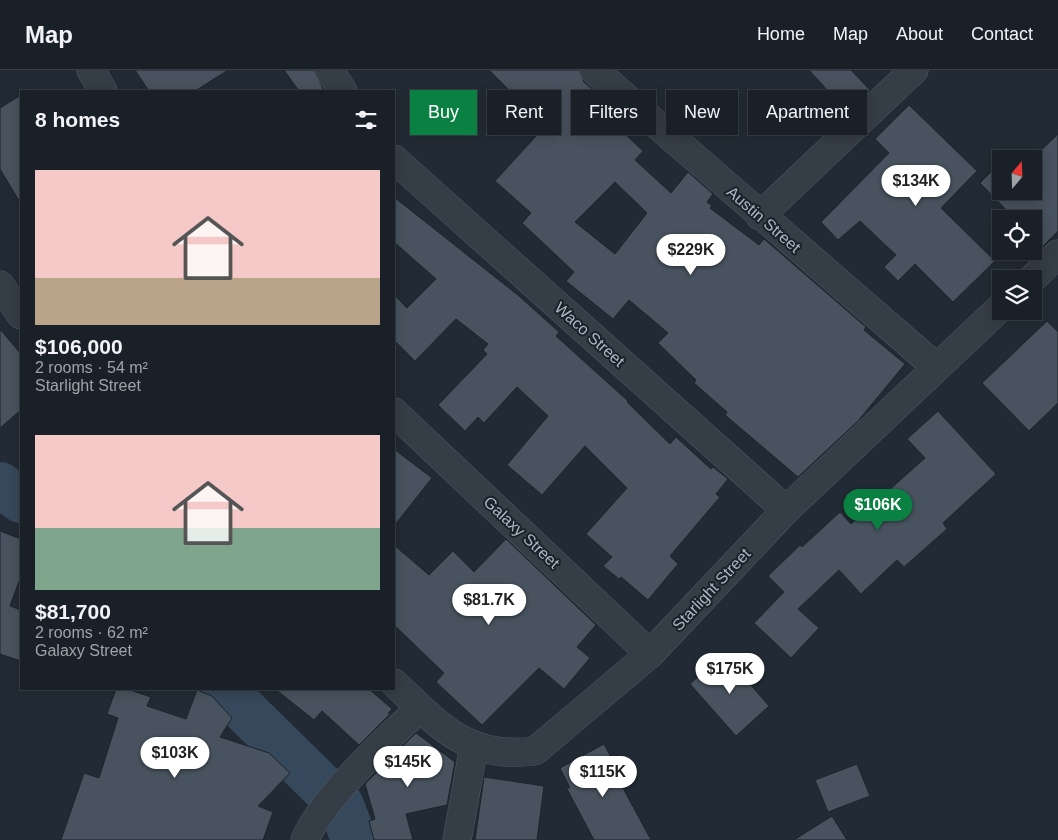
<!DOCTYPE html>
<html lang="en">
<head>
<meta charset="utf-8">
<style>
  :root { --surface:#1a2028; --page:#232830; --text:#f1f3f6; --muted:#9fa3a8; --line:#383e45; --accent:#0b8043 }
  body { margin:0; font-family:Arial,sans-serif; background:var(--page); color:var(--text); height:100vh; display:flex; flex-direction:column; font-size:19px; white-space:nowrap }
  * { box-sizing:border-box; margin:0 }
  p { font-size:16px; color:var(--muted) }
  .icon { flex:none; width:28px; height:28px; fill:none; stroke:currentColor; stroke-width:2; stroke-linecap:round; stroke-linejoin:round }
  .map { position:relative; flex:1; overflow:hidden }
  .details { position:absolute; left:20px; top:20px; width:375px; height:600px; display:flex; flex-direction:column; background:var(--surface); border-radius:0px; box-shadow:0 2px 12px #0003,0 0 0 1px var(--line) }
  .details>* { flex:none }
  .top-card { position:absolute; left:410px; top:20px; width:475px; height:45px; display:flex; gap:10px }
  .needle { width:32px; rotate:19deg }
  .buttons { position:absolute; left:992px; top:80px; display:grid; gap:10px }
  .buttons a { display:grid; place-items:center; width:50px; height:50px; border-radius:0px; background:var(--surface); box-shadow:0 2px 12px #0003,0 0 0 1px var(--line); font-size:25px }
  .price { position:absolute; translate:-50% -42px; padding:0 11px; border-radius:18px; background:#fff; color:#222; font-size:16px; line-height:32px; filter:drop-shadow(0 1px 2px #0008) }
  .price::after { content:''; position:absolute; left:50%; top:30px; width:15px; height:11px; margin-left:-8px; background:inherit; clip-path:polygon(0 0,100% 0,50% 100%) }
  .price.selected { background:var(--accent); color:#fff }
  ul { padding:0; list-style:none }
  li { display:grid; align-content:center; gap:10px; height:265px; padding:0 15px }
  li span { display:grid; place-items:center; height:155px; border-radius:0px; color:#555 }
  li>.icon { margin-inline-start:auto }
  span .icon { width:90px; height:90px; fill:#fffc; stroke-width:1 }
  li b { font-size:21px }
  h2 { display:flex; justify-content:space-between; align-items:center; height:60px; padding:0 15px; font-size:21px }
  .pill { padding:0 18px; border-radius:0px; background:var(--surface); box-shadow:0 2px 12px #0003,0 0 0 1px var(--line); font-size:18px; line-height:45px }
  .pill.selected { background:var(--accent); color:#fff }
  header { display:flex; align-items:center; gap:30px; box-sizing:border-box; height:70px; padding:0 25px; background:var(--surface); border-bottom:1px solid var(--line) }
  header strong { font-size:24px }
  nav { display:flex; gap:28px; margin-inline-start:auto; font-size:18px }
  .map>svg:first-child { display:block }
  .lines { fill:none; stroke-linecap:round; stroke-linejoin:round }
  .river { stroke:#36485b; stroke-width:46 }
  .building { fill:#48535f; stroke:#1c242d; fill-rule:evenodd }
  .minor-casing { stroke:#525b64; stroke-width:29 }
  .minor { stroke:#353d46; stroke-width:28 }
  .labels { text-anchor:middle; stroke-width:4; stroke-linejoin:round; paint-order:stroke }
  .street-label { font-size:16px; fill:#afb8c3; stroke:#1a222b }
</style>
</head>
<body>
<header>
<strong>Map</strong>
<nav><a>Home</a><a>Map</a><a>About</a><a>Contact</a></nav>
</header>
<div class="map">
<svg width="1058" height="770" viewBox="0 0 1058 770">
  <rect width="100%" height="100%" fill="#222b35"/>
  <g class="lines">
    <g class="river">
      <path d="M0,415L21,430"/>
      <path d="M223,619L341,735L354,770"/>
    </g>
  </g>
  <g class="building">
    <path d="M135,0H228L195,21H149Z"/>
    <path d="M284,0H314L324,21H299Z"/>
    <path d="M489,0H579L584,12L613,37L606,46L643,81L635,90L671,123L688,102L713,124L707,132L712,136L710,138L759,175L764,169L866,257L864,260L905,294L858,351L798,407L725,345L727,342L694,313L696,310L658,273L668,263L629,230L613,249L566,211L574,202L522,153L531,143L495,111L536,66L510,43L520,31ZM615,112L647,143L615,184L575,152Z"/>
    <path d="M809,0H851L870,20L847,42Z"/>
    <path d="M21,25V134L0,99V38Z"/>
    <path d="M909,35L977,101L941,138L995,191L953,232L915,194L898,211L884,197L896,185L860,151L838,170L821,152L889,83L875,69Z"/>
    <path d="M1058,64V161L1034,185V149H1015L980,113L1001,92V121H1034V89H1032Z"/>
    <path d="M394,127L519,226L559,262L556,266L628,331L627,332L670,374L676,367L711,399L713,397L728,409L716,424L720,427L670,486L678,494L648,530L621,507L619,509L603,496L612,487L586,464L627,418L585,376L542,425L507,395L548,346L517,317L484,353L478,347L465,361L438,335L487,284L483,280L488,274L456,249L415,291L394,270V225L407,238L436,209L394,172Z"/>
    <path d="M1047,251L1058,262V333L1029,361L982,313Z"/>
    <path d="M0,259L21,284V340L0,358Z"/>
    <path d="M938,341L996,404L943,453L947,459L904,497L897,490L861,524L839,500L798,539L819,558L791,588L754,553L784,522L768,506L800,475L802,477L840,442L851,454L925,388L907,369Z"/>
    <path d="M394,379L432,408L394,456Z"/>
    <path d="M0,461L21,469V506L10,536L21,540V591L0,584Z"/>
    <path d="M506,469L596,555L577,577L590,588L564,619L539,598L482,655L436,612L444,603L394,555V475L429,505L453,481L474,502Z"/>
    <path d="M724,584L769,636L736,666L690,614Z"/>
    <path d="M116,619H127L151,627L147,636L186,649L197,620L212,626L232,648L220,667L269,683L290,703L258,736L273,742L263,770H61L84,703L99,708L118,648L107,644Z"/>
    <path d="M275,619H369L392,639L388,643L390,644L359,675L322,641L314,650Z"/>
    <path d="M416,663L455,692L447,735L406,744L413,770H374L369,751L375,749L365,714L378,701L385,698L382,696Z"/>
    <path d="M604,674L626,716L623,718L651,770H594L566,717L570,718L560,698Z"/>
    <path d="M857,694L870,726L828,742L815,710Z"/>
    <path d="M484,707L544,716L537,770H475Z"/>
    <path d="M832,746L847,770H794Z"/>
  </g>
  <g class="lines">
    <g class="minor-casing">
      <g id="minor">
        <path d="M91,0L103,21"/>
        <path d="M329,0L343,21"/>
        <path d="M594,0L936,297"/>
        <path d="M394,89L786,440"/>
        <path d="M760,146L914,0"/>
        <path d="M1032,209L1058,184"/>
        <path d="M0,215L21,245"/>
        <path d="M394,342L650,584"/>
        <path d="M394,613C439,655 467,690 535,681L650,584L786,440L1001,237"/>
        <path d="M305,770C322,728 386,670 420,638"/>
        <path d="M457,770L474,676"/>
      </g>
    </g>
    <use href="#minor" class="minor"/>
  </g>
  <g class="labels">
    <g class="street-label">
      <text transform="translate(764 149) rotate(41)" y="6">Austin Street</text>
      <text transform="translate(590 264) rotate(42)" y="6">Waco Street</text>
      <text transform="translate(522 462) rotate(43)" y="6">Galaxy Street</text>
      <text transform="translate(711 519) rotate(-47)" y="6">Starlight Street</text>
    </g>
  </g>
</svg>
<div class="buttons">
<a><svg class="needle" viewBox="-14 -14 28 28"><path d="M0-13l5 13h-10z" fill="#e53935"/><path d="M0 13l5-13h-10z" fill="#9fa3a8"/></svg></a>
<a><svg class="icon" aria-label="locate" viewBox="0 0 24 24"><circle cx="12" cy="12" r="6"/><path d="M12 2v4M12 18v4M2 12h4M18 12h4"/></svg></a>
<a><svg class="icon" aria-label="layers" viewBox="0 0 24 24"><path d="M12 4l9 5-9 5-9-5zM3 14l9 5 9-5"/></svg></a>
</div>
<b class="price" style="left:916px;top:137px">$134K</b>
<b class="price" style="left:691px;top:206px">$229K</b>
<b class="price selected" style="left:878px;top:461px">$106K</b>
<b class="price" style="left:489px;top:556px">$81.7K</b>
<b class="price" style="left:730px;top:625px">$175K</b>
<b class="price" style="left:175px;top:709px">$103K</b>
<b class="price" style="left:408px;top:718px">$145K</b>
<b class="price" style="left:603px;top:728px">$115K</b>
<div class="top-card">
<a class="pill selected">Buy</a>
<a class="pill">Rent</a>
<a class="pill">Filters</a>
<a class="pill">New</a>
<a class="pill">Apartment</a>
</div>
<section class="details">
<h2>8 homes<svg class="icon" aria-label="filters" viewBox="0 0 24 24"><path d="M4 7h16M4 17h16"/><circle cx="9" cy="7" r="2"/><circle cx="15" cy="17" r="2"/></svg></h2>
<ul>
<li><span style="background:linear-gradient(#f6c9c9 70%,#b9a48a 0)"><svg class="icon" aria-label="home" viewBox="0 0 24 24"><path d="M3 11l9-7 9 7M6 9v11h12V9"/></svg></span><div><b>$106,000</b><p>2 rooms · 54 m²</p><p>Starlight Street</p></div></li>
<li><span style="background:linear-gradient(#f6c9c9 60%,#7fa58c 0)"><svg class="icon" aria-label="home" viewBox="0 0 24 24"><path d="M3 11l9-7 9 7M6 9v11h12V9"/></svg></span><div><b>$81,700</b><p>2 rooms · 62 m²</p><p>Galaxy Street</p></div></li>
</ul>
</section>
</div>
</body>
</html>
